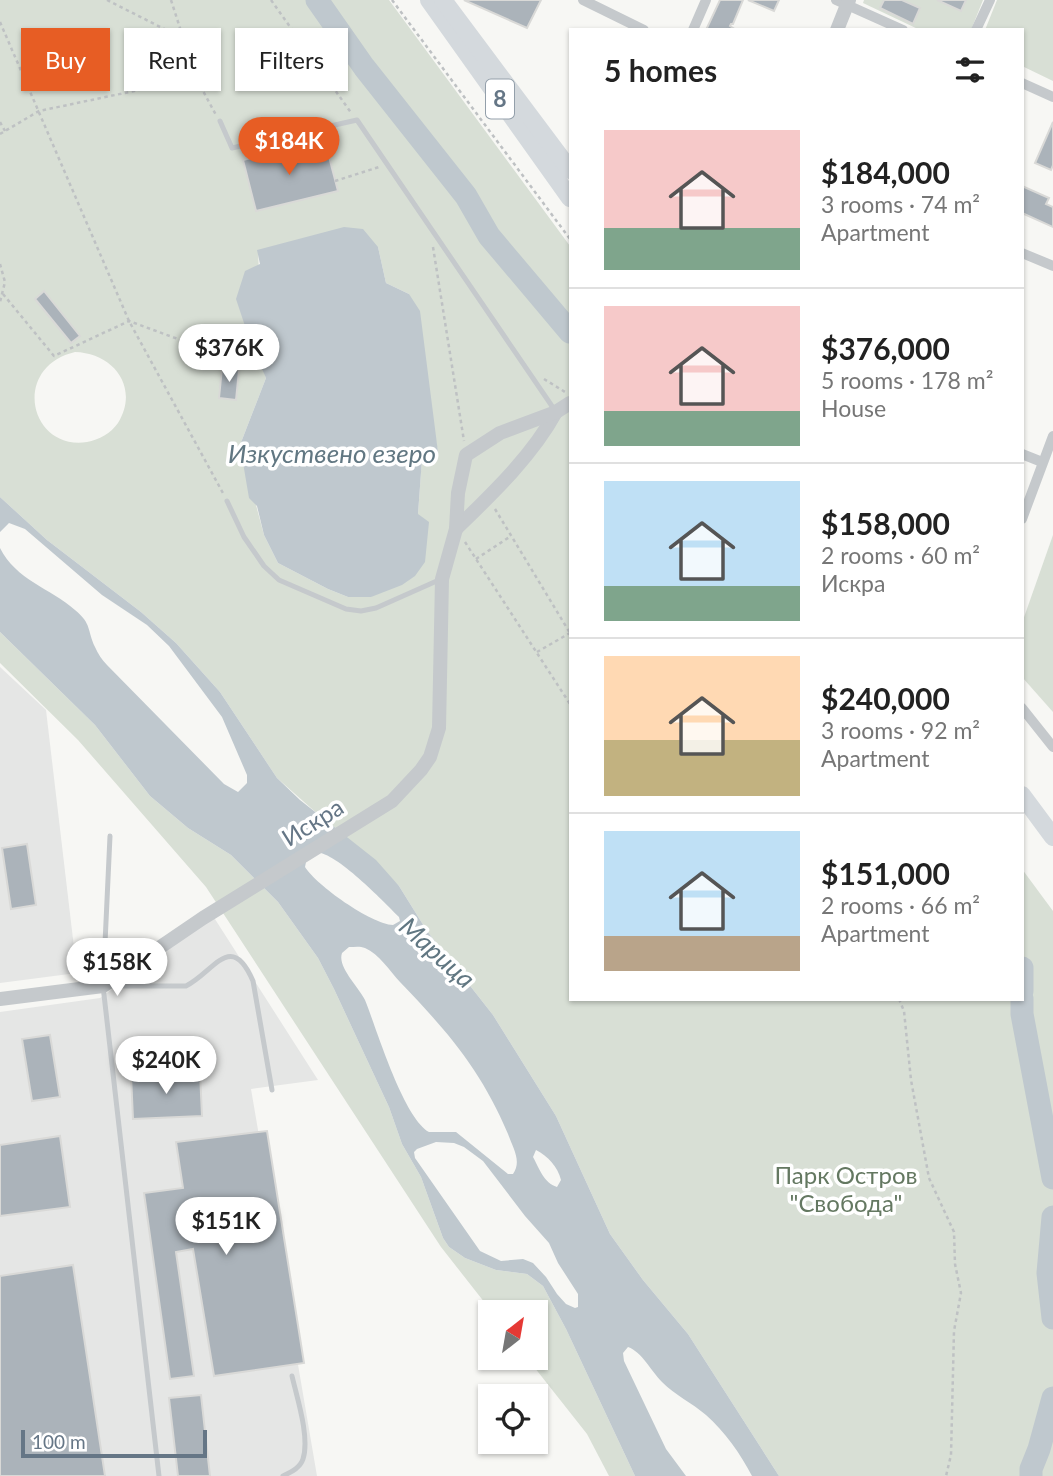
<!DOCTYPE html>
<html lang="en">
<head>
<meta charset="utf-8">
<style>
  :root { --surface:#fff; --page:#f2f2f2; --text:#222; --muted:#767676; --line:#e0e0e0; --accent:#e75d24 }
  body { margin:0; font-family:Lato,sans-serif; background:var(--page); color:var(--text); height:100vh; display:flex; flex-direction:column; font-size:26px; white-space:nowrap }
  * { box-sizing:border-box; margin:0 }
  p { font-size:23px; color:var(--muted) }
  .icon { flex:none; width:38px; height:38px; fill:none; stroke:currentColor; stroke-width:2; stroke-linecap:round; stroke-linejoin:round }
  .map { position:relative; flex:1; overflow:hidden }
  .drawer { position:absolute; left:569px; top:28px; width:455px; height:973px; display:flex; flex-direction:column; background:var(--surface); border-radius:0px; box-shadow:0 2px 5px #0004 }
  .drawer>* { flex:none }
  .guide { position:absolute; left:21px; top:28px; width:443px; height:63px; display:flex; gap:14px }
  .needle { width:46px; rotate:31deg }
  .controls { position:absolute; left:478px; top:1300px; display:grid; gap:14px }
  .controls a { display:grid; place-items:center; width:70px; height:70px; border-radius:0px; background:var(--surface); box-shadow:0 2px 5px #0004; font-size:35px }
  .scale { position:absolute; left:21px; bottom:18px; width:186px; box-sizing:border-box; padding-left:7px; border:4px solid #657686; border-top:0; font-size:19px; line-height:24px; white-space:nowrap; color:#657686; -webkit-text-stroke:5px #fff; paint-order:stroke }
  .price { position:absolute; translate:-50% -60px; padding:0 16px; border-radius:24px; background:#fff; color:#222; font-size:23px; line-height:46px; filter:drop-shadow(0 2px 4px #0008) }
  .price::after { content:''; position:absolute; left:50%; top:42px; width:21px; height:16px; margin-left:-10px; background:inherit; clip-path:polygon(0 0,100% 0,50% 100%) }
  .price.selected { background:var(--accent); color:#fff }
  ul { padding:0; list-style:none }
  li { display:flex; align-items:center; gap:21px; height:175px; padding:0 35px }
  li+li { border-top:2px solid var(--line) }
  li span { display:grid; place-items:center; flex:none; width:196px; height:140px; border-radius:0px; color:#555 }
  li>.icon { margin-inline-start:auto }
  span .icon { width:84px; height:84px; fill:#fffc; stroke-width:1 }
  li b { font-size:30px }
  h2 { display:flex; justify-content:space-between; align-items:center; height:84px; padding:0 35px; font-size:30px }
  .pill { padding:0 24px; border-radius:0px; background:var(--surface); box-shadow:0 2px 5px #0004; font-size:24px; line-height:63px }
  .pill.selected { background:var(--accent); color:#fff }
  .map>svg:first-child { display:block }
  .built { fill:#e5e6e5 }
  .green { fill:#d8dfd5; fill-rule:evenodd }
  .water { fill:#bfc8ce; fill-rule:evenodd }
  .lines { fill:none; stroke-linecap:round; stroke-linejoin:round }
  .river { stroke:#bfc8ce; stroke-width:23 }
  .building { fill:#abb3ba; stroke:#d9d9d7; stroke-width:2 }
  .path { stroke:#bec1c3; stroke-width:2.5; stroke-dasharray:3.5 3.5; stroke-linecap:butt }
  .service { stroke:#c5c9cc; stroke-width:5 }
  .minor { stroke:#c5c9cc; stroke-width:10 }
  .tertiary { stroke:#c5c9cc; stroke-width:14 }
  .primary { stroke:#d4d9dd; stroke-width:18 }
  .labels { text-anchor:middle; stroke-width:7; stroke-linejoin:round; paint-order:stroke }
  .shield { fill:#fff; stroke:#939faa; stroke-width:2 }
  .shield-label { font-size:23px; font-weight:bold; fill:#657686 }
  .street-label { font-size:24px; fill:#657686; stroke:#fff }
  .park-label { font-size:24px; fill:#647861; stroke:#fff }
  .water-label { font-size:26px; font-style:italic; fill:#617782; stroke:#fff }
</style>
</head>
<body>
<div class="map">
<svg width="1053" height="1476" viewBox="0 0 1053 1476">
  <rect width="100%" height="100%" fill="#f7f7f4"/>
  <g class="built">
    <path d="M0,667L46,710L77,973L0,983Z"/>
    <path d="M213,916L318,1080L251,1089L317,1476H0V1012L100,998Z"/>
  </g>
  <g class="green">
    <path d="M0,0H389L570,246V999H1022V869L1053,911V1476H779L688,1334L643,1280L610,1234L556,1116L493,1015L427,931L399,886L277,778L220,692L176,643L141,612L47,540L0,497ZM378,247L386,283L409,294L438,452L422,458L418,514L371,597H348L328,589L278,563L264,535L240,445L266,378L263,368L258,250ZM75,352C113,353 140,387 118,423C111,433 99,440 87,442C29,451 11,367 75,352Z"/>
    <path d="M864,0H983L971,30H920L863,3Z"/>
    <path d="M997,0H1053V81L1022,66V30H985Z"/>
    <path d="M1053,535V712L1022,677V623Z"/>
    <path d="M0,632L95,725L150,796L188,828L231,855L278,902L318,958L334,989L389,1107L402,1144L421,1177L443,1238L449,1247L465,1258L496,1270L527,1274L543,1286L566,1329L635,1476H609L587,1434L527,1358H536V1312H492L441,1247L206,887L78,740L0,663Z"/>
  </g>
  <g class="water">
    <path d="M344,227L363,229L378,247L386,283L409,294L420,311L438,452L422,459L418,514L429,522L425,562L415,576L402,585L371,597H348L328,589L278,563L264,535L257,506L249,498L240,445L266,378L250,341L236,299L245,271L260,264L257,250Z"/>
    <path d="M0,497L47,540L141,612L176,643L220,692L277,778L300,800L376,860L399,886L427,931L493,1015L556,1116L610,1234L643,1280L688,1334L779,1476H752C740,1453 725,1432 706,1415C692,1403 675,1395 662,1382C651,1371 642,1352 628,1347L623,1353L624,1361L666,1449L686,1476H635L566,1329L543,1286L527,1274L496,1270L465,1258L449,1247L443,1238L421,1177L402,1144L389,1107L334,989L318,958L278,902L231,855L188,828L150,796L95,725L0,632V548C16,580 50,588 75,610C92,624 87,630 95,647C98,654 102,660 107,665L224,784L238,792L247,783V775L222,717L169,646L147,625L102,595L25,529L9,523L0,532ZM316,852C337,853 382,900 399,917L400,921L393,925C371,924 316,885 305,867L307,857ZM349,947C355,947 360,946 365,948C379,954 390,971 400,982C448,1032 481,1070 508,1134C513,1148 522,1161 513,1174H508L456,1132H429C403,1117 377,1030 365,1000C359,987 337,967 342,953ZM436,1142L454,1143L464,1147L483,1161L525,1216L549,1243L558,1263L578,1294V1307L575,1308L566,1304L557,1294L546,1277L533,1263L523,1259L501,1261L480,1251L415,1158L414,1152L417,1149ZM536,1150C548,1156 558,1167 561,1180L557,1187C544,1183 539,1168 533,1157Z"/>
  </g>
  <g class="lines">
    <g class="river">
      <path d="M317,0L364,67L466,196L489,236L570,332"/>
      <path d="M1022,968V991"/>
      <path d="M1022,999V1014L1053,1178"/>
      <path d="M1053,1217L1048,1273L1053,1318"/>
      <path d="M1031,1476V1469L1039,1449L1053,1398"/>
    </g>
  </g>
  <g class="building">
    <path d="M464,0H541L527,28Z"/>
    <path d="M720,0H743L733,24H731L730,26L736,30H706Z"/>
    <path d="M748,0H779L774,11Z"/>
    <path d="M884,0H902L920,8L913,24L880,8Z"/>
    <path d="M937,0H966L961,11Z"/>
    <path d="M1053,122V165L1051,170L1035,163Z"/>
    <path d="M299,146L301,156L327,149L338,191L256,211L243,160Z"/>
    <path d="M1022,186L1049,198L1046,204L1053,207V227L1022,213Z"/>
    <path d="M44,291L80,336L71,343L35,299Z"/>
    <path d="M222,368L239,370L236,400L219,398Z"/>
    <path d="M27,844L36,905L11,909L2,848Z"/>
    <path d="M50,1035L60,1097L32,1101L22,1039Z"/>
    <path d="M200,1072L202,1116L133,1119L131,1075Z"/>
    <path d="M267,1131L304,1363L214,1376L193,1249L176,1252L194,1376L170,1379L144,1193L183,1188L176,1142Z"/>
    <path d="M60,1136L70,1207L0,1216V1145Z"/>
    <path d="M73,1265L105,1476H0V1276Z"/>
    <path d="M201,1395L210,1476H178L169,1398Z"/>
  </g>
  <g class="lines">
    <g class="path">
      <path d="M107,0L182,38"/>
      <path d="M171,0L196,78L216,115"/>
      <path d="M271,0L352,114"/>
      <path d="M392,0L570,239"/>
      <path d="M0,22L129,321L224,495"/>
      <path d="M0,122L5,131"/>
      <path d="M0,134L39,111L196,78"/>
      <path d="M335,181L379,167"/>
      <path d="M433,247L464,441"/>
      <path d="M0,264L5,282L0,302"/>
      <path d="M3,294L54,356L129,321L243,363"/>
      <path d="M544,379L565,392"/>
      <path d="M495,509L570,633"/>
      <path d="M465,542L570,704"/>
      <path d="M476,559L511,536"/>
      <path d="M537,652L570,633"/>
      <path d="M899,999L904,1011L911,1080L929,1178L954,1232L955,1264L961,1293L954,1331L951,1455L946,1476"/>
    </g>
    <g class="service">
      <path d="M220,121L232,148L357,120L556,412"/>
      <path d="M227,501L244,537L264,566L279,580L346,609L361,611L376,608L439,580"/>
      <path d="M110,836L103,986L159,1476"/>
      <path d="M110,986H186C214,972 231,930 253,981L272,1090"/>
      <path d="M283,1476C291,1472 300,1468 303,1459C310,1437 297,1398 292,1376"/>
    </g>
    <g class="minor">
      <path d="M583,0L644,30"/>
      <path d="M836,0L903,30"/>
      <path d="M693,30L706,0"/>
      <path d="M976,30L990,0"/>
      <path d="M1022,83L1053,97"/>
      <path d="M1022,253L1053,266"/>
      <path d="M1022,454L1042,462"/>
      <path d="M1022,519L1053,436"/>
      <path d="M1022,708L1053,747"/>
    </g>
    <g class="tertiary">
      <path d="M837,30L849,0"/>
      <path d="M456,529C492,494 532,456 556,412"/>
      <path d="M0,999L103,986L203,918L392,801L421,770L430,757L439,728L442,579L456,529L458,493L466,455L500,433L556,412L570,403"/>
    </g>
    <g class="primary">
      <path d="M429,0L570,198"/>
      <path d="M443,0L570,170"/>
      <path d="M1022,795L1053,837"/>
    </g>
  </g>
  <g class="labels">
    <rect class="shield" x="486" y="79.5" width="28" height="39" rx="5"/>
    <g class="shield-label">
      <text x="500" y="107">8</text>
    </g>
    <g class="street-label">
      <text transform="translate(313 823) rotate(-32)" y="8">Искра</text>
    </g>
    <g class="park-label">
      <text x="846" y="1184">Парк Остров<tspan x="846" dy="28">"Свобода"</tspan></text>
    </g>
    <g class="water-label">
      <text x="332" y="463">Изкуствено езеро</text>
      <text transform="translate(437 953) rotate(42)" y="9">Марица</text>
    </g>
  </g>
</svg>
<div class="controls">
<a><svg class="needle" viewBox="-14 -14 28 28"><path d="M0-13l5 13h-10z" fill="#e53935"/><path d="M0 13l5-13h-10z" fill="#767676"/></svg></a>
<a><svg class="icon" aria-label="locate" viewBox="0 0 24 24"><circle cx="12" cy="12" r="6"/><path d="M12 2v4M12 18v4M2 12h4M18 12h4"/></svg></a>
</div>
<div class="scale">100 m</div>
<b class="price selected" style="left:289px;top:177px">$184K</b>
<b class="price" style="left:229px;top:384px">$376K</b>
<b class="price" style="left:117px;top:998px">$158K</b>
<b class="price" style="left:166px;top:1096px">$240K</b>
<b class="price" style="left:226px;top:1257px">$151K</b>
<div class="guide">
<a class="pill selected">Buy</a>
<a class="pill">Rent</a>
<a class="pill">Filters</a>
</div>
<section class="drawer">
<h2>5 homes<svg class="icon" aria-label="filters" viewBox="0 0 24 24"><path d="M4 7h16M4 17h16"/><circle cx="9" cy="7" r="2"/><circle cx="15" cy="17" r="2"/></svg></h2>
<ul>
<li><span style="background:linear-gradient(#f6c9c9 70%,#7fa58c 0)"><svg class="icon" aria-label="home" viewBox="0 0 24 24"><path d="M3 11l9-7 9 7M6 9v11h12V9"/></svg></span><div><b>$184,000</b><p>3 rooms · 74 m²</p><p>Apartment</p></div></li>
<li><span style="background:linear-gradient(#f6c9c9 75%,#7fa58c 0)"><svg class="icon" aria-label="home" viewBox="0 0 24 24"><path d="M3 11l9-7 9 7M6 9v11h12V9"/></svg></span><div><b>$376,000</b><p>5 rooms · 178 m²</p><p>House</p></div></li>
<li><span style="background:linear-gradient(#bfe0f5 75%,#7fa58c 0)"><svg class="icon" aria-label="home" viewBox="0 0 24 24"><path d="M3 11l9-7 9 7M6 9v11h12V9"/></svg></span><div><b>$158,000</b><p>2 rooms · 60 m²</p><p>Искра</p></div></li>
<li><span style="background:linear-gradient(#ffd9b3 60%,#c2b280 0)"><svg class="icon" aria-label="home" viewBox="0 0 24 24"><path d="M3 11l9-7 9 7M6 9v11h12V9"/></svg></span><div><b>$240,000</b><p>3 rooms · 92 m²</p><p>Apartment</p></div></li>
<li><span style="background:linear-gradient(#bfe0f5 75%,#b9a48a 0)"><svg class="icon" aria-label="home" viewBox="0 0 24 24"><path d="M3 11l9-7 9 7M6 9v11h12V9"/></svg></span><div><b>$151,000</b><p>2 rooms · 66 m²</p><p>Apartment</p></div></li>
</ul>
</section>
</div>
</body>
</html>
